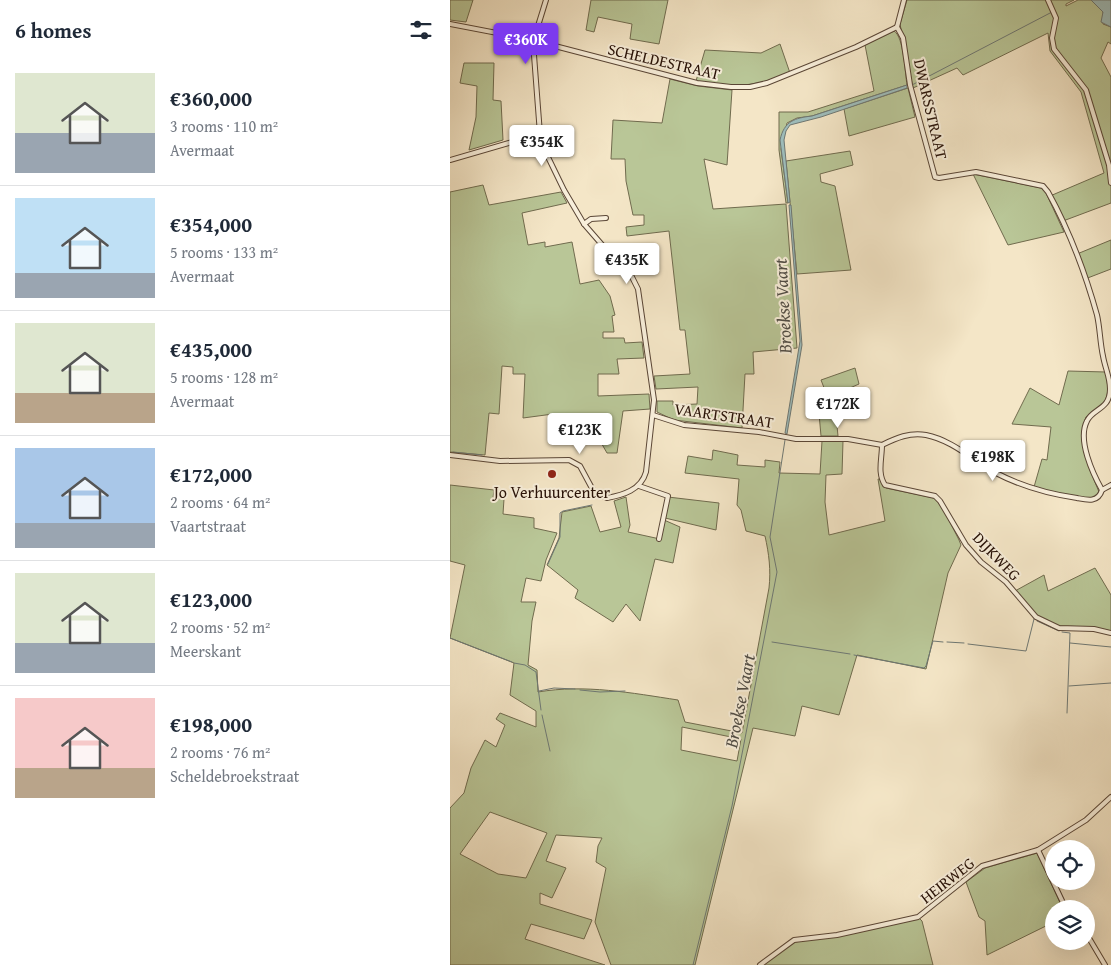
<!DOCTYPE html>
<html lang="en">
<head>
<meta charset="utf-8">
<style>
  :root { --surface:#fff; --page:#f2f2f3; --text:#1f2937; --muted:#747a83; --line:#e0e1e3; --accent:#7c3aed }
  body { margin:0; font-family:"Gentium Book Plus",serif; background:var(--page); color:var(--text); height:100vh; display:flex; flex-direction:column; font-size:19px; white-space:nowrap }
  * { box-sizing:border-box; margin:0 }
  p { font-size:16px; color:var(--muted) }
  .icon { flex:none; width:28px; height:28px; fill:none; stroke:currentColor; stroke-width:2; stroke-linecap:round; stroke-linejoin:round }
  .map { position:relative; flex:1; overflow:hidden }
  .sheet { display:flex; flex-direction:column; background:var(--surface); width:450px }
  .sheet>* { flex:none }
  .buttons { position:absolute; left:595px; top:840px; display:grid; gap:10px }
  .buttons a { display:grid; place-items:center; width:50px; height:50px; border-radius:50%; background:var(--surface); box-shadow:0 5px 20px #0002; font-size:25px }
  .price { position:absolute; translate:-50% -42px; padding:0 11px; border-radius:5px; background:#fff; color:#222; font-size:16px; line-height:32px; filter:drop-shadow(0 1px 2px #0008) }
  .price::after { content:''; position:absolute; left:50%; top:30px; width:15px; height:11px; margin-left:-8px; background:inherit; clip-path:polygon(0 0,100% 0,50% 100%) }
  .price.selected { background:var(--accent); color:#fff }
  ul { padding:0; list-style:none }
  li { display:flex; align-items:center; gap:15px; height:125px; padding:0 15px }
  li+li { border-top:1px solid var(--line) }
  li span { display:grid; place-items:center; flex:none; width:140px; height:100px; border-radius:0px; color:#555 }
  li>.icon { margin-inline-start:auto }
  span .icon { width:60px; height:60px; fill:#fffc; stroke-width:1 }
  li b { font-size:21px }
  h2 { display:flex; justify-content:space-between; align-items:center; height:60px; padding:0 15px; font-size:21px }
  main { display:flex; flex:1; min-height:0 }
  .map>svg:first-child { display:block }
  .green { fill:#b9c697; stroke:#706b4e; fill-rule:evenodd }
  .water { fill:#9ebebd; stroke:#6e7874 }
  .lines { fill:none; stroke-linecap:round; stroke-linejoin:round }
  .stream { stroke:#6e7874; stroke-width:1 }
  .street-casing { stroke:#5a4636; stroke-width:6 }
  .street { stroke:#f8efdb; stroke-width:4 }
  .poi-dot { fill:#8f2418; stroke:#f8efdb; stroke-width:2 }
  .labels { text-anchor:middle; stroke-width:4; stroke-linejoin:round; paint-order:stroke }
  .street-label { font-size:16px; fill:#261006; stroke:#f8efdb }
  .poi-label { font-size:16px; fill:#261006; stroke:#f8efdb }
  .water-label { font-size:18px; font-style:italic; fill:#504d46; stroke:#f8efdb }
</style>
</head>
<body>
<main>
<section class="sheet">
<h2>6 homes<svg class="icon" aria-label="filters" viewBox="0 0 24 24"><path d="M4 7h16M4 17h16"/><circle cx="9" cy="7" r="2"/><circle cx="15" cy="17" r="2"/></svg></h2>
<ul>
<li><span style="background:linear-gradient(#dfe7d0 60%,#9aa5b1 0)"><svg class="icon" aria-label="home" viewBox="0 0 24 24"><path d="M3 11l9-7 9 7M6 9v11h12V9"/></svg></span><div><b>€360,000</b><p>3 rooms · 110 m²</p><p>Avermaat</p></div></li>
<li><span style="background:linear-gradient(#bfe0f5 75%,#9aa5b1 0)"><svg class="icon" aria-label="home" viewBox="0 0 24 24"><path d="M3 11l9-7 9 7M6 9v11h12V9"/></svg></span><div><b>€354,000</b><p>5 rooms · 133 m²</p><p>Avermaat</p></div></li>
<li><span style="background:linear-gradient(#dfe7d0 70%,#b9a48a 0)"><svg class="icon" aria-label="home" viewBox="0 0 24 24"><path d="M3 11l9-7 9 7M6 9v11h12V9"/></svg></span><div><b>€435,000</b><p>5 rooms · 128 m²</p><p>Avermaat</p></div></li>
<li><span style="background:linear-gradient(#a9c7e8 75%,#9aa5b1 0)"><svg class="icon" aria-label="home" viewBox="0 0 24 24"><path d="M3 11l9-7 9 7M6 9v11h12V9"/></svg></span><div><b>€172,000</b><p>2 rooms · 64 m²</p><p>Vaartstraat</p></div></li>
<li><span style="background:linear-gradient(#dfe7d0 70%,#9aa5b1 0)"><svg class="icon" aria-label="home" viewBox="0 0 24 24"><path d="M3 11l9-7 9 7M6 9v11h12V9"/></svg></span><div><b>€123,000</b><p>2 rooms · 52 m²</p><p>Meerskant</p></div></li>
<li><span style="background:linear-gradient(#f6c9c9 70%,#b9a48a 0)"><svg class="icon" aria-label="home" viewBox="0 0 24 24"><path d="M3 11l9-7 9 7M6 9v11h12V9"/></svg></span><div><b>€198,000</b><p>2 rooms · 76 m²</p><p>Scheldebroekstraat</p></div></li>
</ul>
</section>
<div class="map">
<svg width="661" height="965" viewBox="0 0 661 965">
  <rect width="100%" height="100%" fill="#f4e6c7"/>
  <filter id="stains"><feTurbulence type="fractalNoise" baseFrequency=".004" numOctaves="4"/><feColorMatrix values="0 0 0 0 .2 0 0 0 0 .09 0 0 0 0 .02 0 0 0 .5 -.17"/></filter>
  <radialGradient id="worn" r=".72"><stop offset=".6" stop-color="#630" stop-opacity="0"/><stop offset="1" stop-color="#630" stop-opacity=".3"/></radialGradient>
  <g class="green">
    <path d="M0,0H23L16,22L0,20Z"/>
    <path d="M141,0H218L209,44L180,39L182,24L148,17L144,32L136,30Z"/>
    <path d="M457,0H624L616,4V6L628,0H641L653,12V24L661,27V44L658,42L651,58L661,77V203L613,221L600,196L654,173L631,92L600,51L598,33L513,75L507,68L463,88L450,24Z"/>
    <path d="M444,31C454,37 455,73 457,85L362,116L347,118L337,123L331,149L338,203H336L329,150V112H358L424,91L415,45Z"/>
    <path d="M330,44L340,73C300,88 288,87 246,81L255,50L311,53Z"/>
    <path d="M14,63H44L43,100L51,101L53,140L19,150L26,117L27,86L10,83Z"/>
    <path d="M220,79L248,86L282,90L277,165L254,159L263,209L336,204L347,348L303,352L304,374H295L292,428L224,420L207,412V401H223V405L247,404L248,387L206,389L204,376L240,374L235,330H230L219,231L177,236L176,227L194,225V215H183L176,181L175,159H161L163,120L212,123Z"/>
    <path d="M458,88L465,117L399,136L394,109Z"/>
    <path d="M400,151L403,165L370,174L371,182L385,186L401,270L347,274L336,161Z"/>
    <path d="M523,174L591,188L596,193L614,232L558,245Z"/>
    <path d="M33,185L39,205L111,192L117,203L72,213L78,245L95,242V247L122,242L130,284L149,280L160,296L165,315L162,316L164,332H153V338H174L175,343L192,342L194,358L167,359L169,374H148V396L199,394L200,409L173,411L167,453H157L145,432L127,429L128,416L118,415L117,427L104,426L103,414L73,418L75,374H63V367L52,366L49,414L39,413L35,455L0,452V192Z"/>
    <path d="M661,240V269L635,279L627,254Z"/>
    <path d="M405,368L409,384L384,395L388,436H371L368,402L378,398L371,380Z"/>
    <path d="M618,371L656,372C660,398 658,403 636,417C627,444 639,467 649,492L646,497C626,501 602,493 584,487L592,459L597,460L601,427L562,424L580,388L609,405Z"/>
    <path d="M372,441H393L392,474L376,475L375,502L379,535L435,521L428,479H430L436,488L484,498L493,508L509,540L511,545L498,573L476,669L407,655L389,715L352,706L345,736L303,728L245,965H161L145,922L156,868L146,862L148,846L152,838L106,835L96,861L116,868L102,898L90,893V904L142,920L134,939L81,924L75,939L155,965H0V808L14,793L21,768L35,740L46,747L55,725L46,719L50,713L86,727V711L60,695L64,663L0,638L15,565L0,561V485L44,490L43,498L54,499L53,514L84,518V528L107,533L96,560L91,581L76,578L71,602H86L82,621L78,665L87,670L88,692C135,684 182,693 228,700L235,722L292,733L319,588C321,570 319,554 315,536L296,531L291,510L287,505L289,479L235,473L238,456L262,460L263,450L288,455L287,465L315,467V460L330,462L329,473L370,474ZM232,727L291,739L287,761L231,750ZM40,812L97,833L76,878L48,874L10,854Z"/>
    <path d="M176,497L180,525L178,532L210,539L214,520L230,527L223,563L205,559L190,621L176,604L163,622L125,598L128,590L97,565L109,538L112,512L141,506L150,532L171,527L164,501Z"/>
    <path d="M218,497L269,503L266,530L215,518Z"/>
    <path d="M645,568L661,595V631L642,627L607,626L587,615L565,591L594,575L598,591Z"/>
    <path d="M587,853L613,909H604V922L537,955L535,921L529,917L516,882L535,868Z"/>
    <path d="M469,918L472,921L483,965H312L345,942L400,934Z"/>
  </g>
  <g class="water">
    <path d="M641,0H661V27L651,22L653,12Z"/>
    <path d="M457,85V88L371,117L340,125L336,131L334,140L340,202L338,203L330,140C334,121 345,118 362,116Z"/>
    <path d="M339,205H341L352,345L337,434L335,433L350,341Z"/>
  </g>
  <g class="lines">
    <g class="stream">
      <path d="M462,85L602,12"/>
      <path d="M3,452L32,455"/>
      <path d="M98,564L110,537V513L113,511L142,505"/>
      <path d="M587,621L609,631"/>
      <path d="M612,632L620,633L617,713"/>
      <path d="M0,638L62,662"/>
      <path d="M322,642L400,654"/>
      <path d="M497,642L514,643"/>
      <path d="M620,643L661,647"/>
      <path d="M518,644L576,651L584,619"/>
      <path d="M404,655L474,668L476,666L483,641L493,642"/>
      <path d="M64,663L75,665L86,672L91,710"/>
      <path d="M619,686L661,683"/>
      <path d="M130,690L150,692L175,691"/>
      <path d="M89,691L104,688L125,689"/>
      <path d="M92,715L100,751"/>
      <path d="M243,965L282,806L327,572L320,537L335,440"/>
    </g>
    <g class="street-casing">
      <g id="street">
        <path d="M598,0L606,18L602,38L604,49L636,90L659,165L661,183"/>
        <path d="M0,24L78,39L247,83L281,87H300L317,83L406,47L447,27"/>
        <path d="M447,27L453,38L460,85L485,177L489,178L526,172L593,186L598,192C619,230 635,272 647,315C650,328 650,343 653,356C655,368 660,377 660,389C660,410 643,408 637,421C627,440 643,474 652,490"/>
        <path d="M447,27L454,0"/>
        <path d="M0,160L90,134"/>
        <path d="M134,224L141,219L156,218"/>
        <path d="M203,415L234,425L309,432L346,439H398L432,445"/>
        <path d="M432,445C432,459 427,473 435,485L485,496L490,501L516,545L531,562L556,582L586,617L609,628L644,629L661,633"/>
        <path d="M432,445C446,438 460,432 476,435C502,440 524,461 546,473C571,486 599,494 627,498C637,500 648,503 652,490L661,485"/>
        <path d="M0,455L50,461L119,460L130,466L144,492L157,498C173,495 191,490 196,472L204,400L188,289L179,271L154,247L134,224L114,190L97,155L90,134L83,42L96,0"/>
        <path d="M189,486L218,496L209,539"/>
        <path d="M588,850L616,909"/>
        <path d="M636,933L655,965"/>
        <path d="M310,965L344,940L387,935L468,917L532,866L588,850L636,820L661,797"/>
      </g>
    </g>
    <use href="#street" class="street"/>
  </g>
  <circle class="poi-dot" cx="102" cy="474" r="5"/>
  <g class="labels">
    <g class="street-label">
      <text transform="translate(214 61) rotate(13)" y="6">SCHELDESTRAAT</text>
      <text transform="translate(481 109) rotate(77)" y="6">DWARSSTRAAT</text>
      <text transform="translate(274 415) rotate(8)" y="6">VAARTSTRAAT</text>
      <text transform="translate(547 556) rotate(46)" y="6">DIJKWEG</text>
      <text transform="translate(497 880) rotate(-38)" y="6">HEIRWEG</text>
    </g>
    <g class="poi-label">
      <text x="102" y="498">Jo Verhuurcenter</text>
    </g>
    <g class="water-label">
      <text transform="translate(333 306) rotate(-93)" y="6">Broekse Vaart</text>
      <text transform="translate(290 701) rotate(-79)" y="6">Broekse Vaart</text>
    </g>
  </g>
  <rect width="100%" height="100%" filter="url(#stains)"/>
  <rect width="100%" height="100%" fill="url(#worn)"/>
</svg>
<div class="buttons">
<a><svg class="icon" aria-label="locate" viewBox="0 0 24 24"><circle cx="12" cy="12" r="6"/><path d="M12 2v4M12 18v4M2 12h4M18 12h4"/></svg></a>
<a><svg class="icon" aria-label="layers" viewBox="0 0 24 24"><path d="M12 4l9 5-9 5-9-5zM3 14l9 5 9-5"/></svg></a>
</div>
<b class="price selected" style="left:76px;top:65px">€360K</b>
<b class="price" style="left:92px;top:167px">€354K</b>
<b class="price" style="left:177px;top:285px">€435K</b>
<b class="price" style="left:388px;top:429px">€172K</b>
<b class="price" style="left:130px;top:455px">€123K</b>
<b class="price" style="left:543px;top:482px">€198K</b>
</div>
</main>
</body>
</html>
